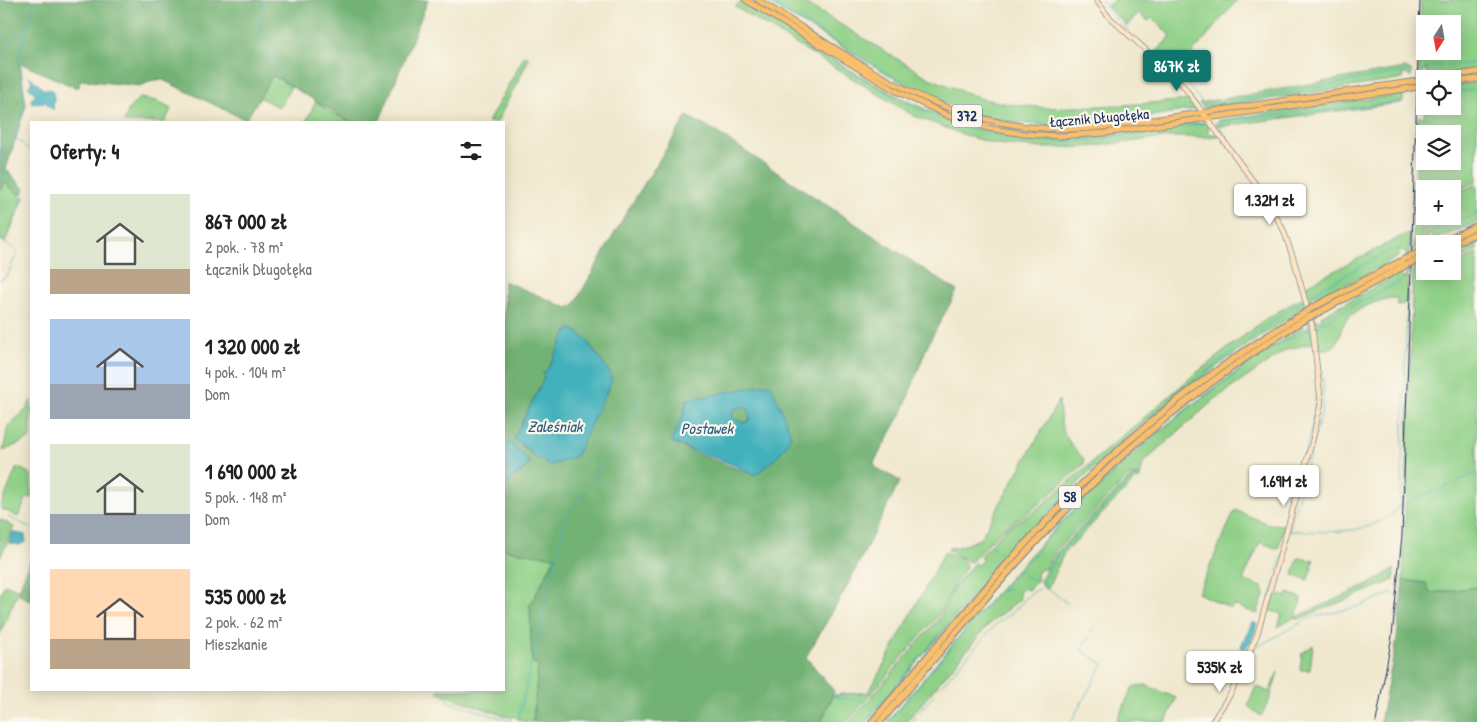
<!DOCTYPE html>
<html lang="pl">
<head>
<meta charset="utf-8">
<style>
  :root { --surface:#fff; --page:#f6f6f6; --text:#202124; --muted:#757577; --accent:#0f766e }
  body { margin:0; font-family:"Patrick Hand",sans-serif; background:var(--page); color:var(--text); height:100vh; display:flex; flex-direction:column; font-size:19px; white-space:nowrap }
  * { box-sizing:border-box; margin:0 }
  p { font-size:16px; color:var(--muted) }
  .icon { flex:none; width:28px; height:28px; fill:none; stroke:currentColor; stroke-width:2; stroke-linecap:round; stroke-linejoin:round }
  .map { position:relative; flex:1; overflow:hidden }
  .drawer { position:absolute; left:30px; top:121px; width:475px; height:570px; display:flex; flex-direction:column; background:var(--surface); border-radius:0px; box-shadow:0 2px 12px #0003 }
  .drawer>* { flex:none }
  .needle { width:32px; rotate:191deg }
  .controls { position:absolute; left:1416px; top:15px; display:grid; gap:10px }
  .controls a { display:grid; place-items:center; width:45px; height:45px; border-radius:0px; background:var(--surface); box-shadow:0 2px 12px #0003; font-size:25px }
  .price { position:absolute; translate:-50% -42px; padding:0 11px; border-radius:5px; background:#fff; color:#222; font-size:16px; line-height:32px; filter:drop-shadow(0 1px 2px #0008) }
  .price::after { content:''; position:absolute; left:50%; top:30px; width:15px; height:11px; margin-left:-8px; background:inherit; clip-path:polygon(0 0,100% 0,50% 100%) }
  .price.current { background:var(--accent); color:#fff }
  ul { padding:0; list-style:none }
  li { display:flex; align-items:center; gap:15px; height:125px; padding:0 20px }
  li span { display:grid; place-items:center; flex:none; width:140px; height:100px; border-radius:0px; color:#555 }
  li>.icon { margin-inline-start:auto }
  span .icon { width:60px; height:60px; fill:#fffc; stroke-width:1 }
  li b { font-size:21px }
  h2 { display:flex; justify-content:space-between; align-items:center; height:60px; padding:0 20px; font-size:21px }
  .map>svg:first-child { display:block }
  .green { fill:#8fd087; stroke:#558072; fill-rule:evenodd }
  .forest { fill:#73b274; stroke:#477069; fill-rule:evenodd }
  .water { fill:#42b1bc; stroke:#2e708d; fill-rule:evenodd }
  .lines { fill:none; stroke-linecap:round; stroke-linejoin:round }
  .stream { stroke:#42b1bc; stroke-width:1 }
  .secondary-casing { stroke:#868c96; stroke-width:6 }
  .primary-casing { stroke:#868c96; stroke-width:7 }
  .highway-casing { stroke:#868c96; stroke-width:8 }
  .secondary { stroke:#fde5c4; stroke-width:4.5 }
  .primary { stroke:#f9bf6c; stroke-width:5 }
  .highway { stroke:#f9bf6c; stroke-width:5.5 }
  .rail { stroke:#1b2f5e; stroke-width:1 }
  .primary-bridge-casing { stroke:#868c96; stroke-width:7; stroke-linecap:butt }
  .highway-bridge-casing { stroke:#868c96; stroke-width:8; stroke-linecap:butt }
  .primary-bridge { stroke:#f9bf6c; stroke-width:5 }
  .highway-bridge { stroke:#f9bf6c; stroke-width:5.5 }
  .labels { text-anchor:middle; stroke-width:4.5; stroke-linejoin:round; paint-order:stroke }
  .shield { fill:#fbf7ec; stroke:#5e6b89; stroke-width:1 }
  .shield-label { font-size:14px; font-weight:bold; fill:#1b2f5e }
  .street-label { font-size:15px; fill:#1b2f5e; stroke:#fbf7ec }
  .water-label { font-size:16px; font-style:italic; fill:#295c7f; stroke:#fbf7ec }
</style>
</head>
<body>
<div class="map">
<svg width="1477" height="722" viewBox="0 0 1477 722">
  <rect width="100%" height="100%" fill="#fbf7ec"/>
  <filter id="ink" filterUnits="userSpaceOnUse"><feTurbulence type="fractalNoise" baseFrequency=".02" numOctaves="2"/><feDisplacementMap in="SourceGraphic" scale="10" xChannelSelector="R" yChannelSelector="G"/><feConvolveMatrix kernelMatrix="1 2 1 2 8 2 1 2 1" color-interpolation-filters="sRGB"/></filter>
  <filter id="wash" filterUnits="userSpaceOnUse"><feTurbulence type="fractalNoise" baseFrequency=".0096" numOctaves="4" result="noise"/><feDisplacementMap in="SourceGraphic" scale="20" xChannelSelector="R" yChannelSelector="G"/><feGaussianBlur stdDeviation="1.12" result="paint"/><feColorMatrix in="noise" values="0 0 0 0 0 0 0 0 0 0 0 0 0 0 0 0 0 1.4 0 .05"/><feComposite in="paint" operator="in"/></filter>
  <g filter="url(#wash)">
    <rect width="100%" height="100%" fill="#f0e8ce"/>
    <g class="green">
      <path d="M763,0H800L929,78L983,99L1009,104L1047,108L1123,105L1190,100L1196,106V109L1114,122L1065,127L1007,122L969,113L920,93Z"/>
      <path d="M1114,0H1237L1178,70L1156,52L1171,36L1152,18L1148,21L1138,13L1127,26L1107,6Z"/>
      <path d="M1421,0H1477V69L1433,76L1427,75L1426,68L1419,77ZM1425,24H1452V51H1425Z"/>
      <path d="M741,1C838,61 936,138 1056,139C1107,140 1156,124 1207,122L1209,123L1208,134H1217L1218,137H1171L1086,147L1043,148L996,144L973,138L914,116L735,7Z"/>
      <path d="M525,55L529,59L497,122H488Z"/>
      <path d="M1405,68L1411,71V77L1403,72V79L1398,80L1208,108H1204L1199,103Z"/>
      <path d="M272,75L291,86L280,108L259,97Z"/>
      <path d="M1477,82V181L1453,193L1452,189H1425L1421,245L1413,250L1418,116L1424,117L1425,110L1419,109V92L1425,97V106H1452L1453,86ZM1425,134H1452V161H1425Z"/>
      <path d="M1405,85V87L1217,114Z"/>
      <path d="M1403,94V102L1399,103L1223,126H1217L1216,123L1219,120Z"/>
      <path d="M139,98L157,101L171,109L165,122H124L129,109Z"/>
      <path d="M316,101L328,111L350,122H306Z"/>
      <path d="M4,182L23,197L5,242L0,240V190Z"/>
      <path d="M1477,184V222L1434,240L1432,233L1429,235L1425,244V264L1424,231L1427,216H1452L1453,195Z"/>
      <path d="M1410,232L1407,303L1397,305V298C1384,297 1357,308 1348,318C1335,331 1346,349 1319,350L1305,286ZM1398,249L1406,253L1407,274L1404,279L1400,273L1321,316L1322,321L1316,320C1312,313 1308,301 1315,294L1318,300L1393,260L1399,256Z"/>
      <path d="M1477,237V250L1453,263V248Z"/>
      <path d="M1477,253V587L1430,593L1425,583L1403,580L1413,266L1422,262L1425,271L1436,275L1452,271L1455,265Z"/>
      <path d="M1301,298L1305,301L1313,343L1286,350L1214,400L1143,463L1140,479L1135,480L1064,553L1047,590L1041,585L1040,581L1057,552L1130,478L1140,475L1129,476L1055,551L1045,570L1041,569L1037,574L1038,580L1028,590L1023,588L1019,593L1020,599L990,623L906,722H887C951,647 1014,568 1085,498C1149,435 1219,381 1295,332L1303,327L1307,329L1309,325L1304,306H1297L1299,311C1229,356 1161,405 1100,462C1016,542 942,633 867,722H850L939,618L954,587L974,563L978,565L982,560L980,556L1004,530L1035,511L1195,374L1264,320Z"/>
      <path d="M31,400V438L3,451L8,426L27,409Z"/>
      <path d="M1059,400C1061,432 1062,435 1084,459V464L1033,509L1000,531L971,562C963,561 957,551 948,550V548L959,547L980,539Z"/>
      <path d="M17,467L31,474V498L27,497L18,517L0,508Z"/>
      <path d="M1235,510L1268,524L1285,525L1278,549L1260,542L1243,580L1262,587L1265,593L1257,614L1233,605L1231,609L1198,593Z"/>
      <path d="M0,519L14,527L0,558Z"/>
      <path d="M504,549L517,552L556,556L530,605L532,662L538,666L533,722H524L514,716L512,718L438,693V690H504Z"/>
      <path d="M944,553C954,553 965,557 966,567L954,584L938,615L847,722H821L833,695L869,692Z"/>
      <path d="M1298,558L1314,560L1308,580L1293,575Z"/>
      <path d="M1394,569V580L1299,619L1295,617L1278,627L1282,614L1268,610L1273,593L1287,597L1288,593L1302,598L1296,617L1368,585Z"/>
      <path d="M5,584L19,590L0,634V595Z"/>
      <path d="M1313,645L1310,670H1300L1302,653Z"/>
      <path d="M1278,672L1270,699L1261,716L1248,706L1256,686L1269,692Z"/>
      <path d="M1146,685L1176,698L1166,722H1116L1133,687Z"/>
    </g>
    <g class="forest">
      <path d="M0,0H428L379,122H350L273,75L246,120L163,80H153L141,86L80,80L79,87H74L20,63L26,105L6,169L25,190L20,195L4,182L0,190Z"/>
      <path d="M687,116L713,130L957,291L928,344L902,413L874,462L875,467L900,481L844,592L806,657L834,691L821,722H533L538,666L532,662L530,605L556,557L517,552L504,549V486L529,465V461L511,442L504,446V281L568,308L574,305L626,213ZM572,329C586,333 601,362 611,375L576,456L552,465L536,458L514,438L544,378L543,373L548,369L567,332ZM772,386L786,446L754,475L695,453L672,441L684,414L687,400Z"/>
      <circle cx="741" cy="415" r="9"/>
      <path d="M31,559V601L20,595L19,590Z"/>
      <path d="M1403,580L1426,583L1430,593L1477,587V722H1380L1397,639Z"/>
    </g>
    <g class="water">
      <path d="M29,76L43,89L52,90L54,97L53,110L45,102L32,104L31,99L36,95L28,87L32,81Z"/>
      <path d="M572,329L586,339L611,375V382L576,456L552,465L546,464L514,439L544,378L543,373L548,369L567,332Z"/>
      <path d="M768,384L772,386L791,435C786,450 768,467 754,475C728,460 698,455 671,441L684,414L687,400ZM741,407L748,409L750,419L746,423L736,420L732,416L733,410Z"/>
      <path d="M511,442L530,463L504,486V446Z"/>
      <path d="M13,532L25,535L26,542L19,545L9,543Z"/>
      <path d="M1252,622L1257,624C1255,632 1251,646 1243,649L1241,646Z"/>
    </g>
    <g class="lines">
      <g class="stream">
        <path d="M262,0L260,32L282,80"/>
        <path d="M767,0L901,82L936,100"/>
        <path d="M1101,0L1118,21"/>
        <path d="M742,3C834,57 923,132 1033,141C1090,145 1150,132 1205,123"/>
        <path d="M1122,25L1128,30"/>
        <path d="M1132,33L1138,39"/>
        <path d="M1142,43L1153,52"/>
        <path d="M1156,54L1172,66L1205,106L1409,71"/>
        <path d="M0,58L15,35L25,31"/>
        <path d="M1426,67L1477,63"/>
        <path d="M1452,93L1477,89"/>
        <path d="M953,107L968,112"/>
        <path d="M994,118L1020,123"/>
        <path d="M1026,123C1082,128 1137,117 1192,110"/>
        <path d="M17,139L31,152"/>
        <path d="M1228,139L1219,126L1221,121L1401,102"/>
        <path d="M16,140L24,106L18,58L35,0"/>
        <path d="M0,144L4,154L3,171"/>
        <path d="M5,171L21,188"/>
        <path d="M0,177L1,175"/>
        <path d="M1432,231L1477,214"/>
        <path d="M9,234L25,196L21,190"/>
        <path d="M0,240L18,251L7,276L0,280"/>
        <path d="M1452,257L1477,245"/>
        <path d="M1309,295L1394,248"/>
        <path d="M1315,329L1334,315L1400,282"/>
        <path d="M1307,331L1310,330"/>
        <path d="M1454,483L1477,473"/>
        <path d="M1405,504L1449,485"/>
        <path d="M8,517L31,528"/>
        <path d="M1287,520L1311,432L1317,387"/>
        <path d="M1290,531C1330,531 1371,538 1401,505L1407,306"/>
        <path d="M1012,543L1020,541"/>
        <path d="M990,545L1005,558"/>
        <path d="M558,550L565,518L597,475L641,394"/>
        <path d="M1033,560L1035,552"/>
        <path d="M994,564L998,560"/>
        <path d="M1019,570L1026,577L1036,580"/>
        <path d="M1278,571L1322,410L1323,384L1319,356"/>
        <path d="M985,581L987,572"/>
        <path d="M1041,583L1067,603"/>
        <path d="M1043,584L1058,554L1129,481L1134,477L1140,478"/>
        <path d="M1001,591L1010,589"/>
        <path d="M1260,636L1276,578"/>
        <path d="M1247,665L1255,648L1304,621L1314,617L1357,607L1393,593"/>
        <path d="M1185,677L1202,681L1230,677"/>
        <path d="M940,687L997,623L1012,613L1031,593L1039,589"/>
        <path d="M831,695L839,698L863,701"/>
        <path d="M447,701L511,721"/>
        <path d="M868,705L874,710"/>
        <path d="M877,707L1006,557L1081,479L1180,391L1302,300"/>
        <path d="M919,712L936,692"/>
        <path d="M891,719C992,597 1094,474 1225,382C1249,364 1276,342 1305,332"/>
        <path d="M518,720L558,552"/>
        <path d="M864,722L872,714"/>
        <path d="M911,722L915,717"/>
        <path d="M1071,722L1103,664L1081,650L1093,629"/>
      </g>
    </g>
  </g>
  <g filter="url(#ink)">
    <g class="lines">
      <g class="secondary-casing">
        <path id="secondary" d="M1096,0L1109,17L1179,80L1267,200L1283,229L1294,260L1312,325L1321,403L1312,442L1257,635L1231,693L1212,722"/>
      </g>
      <g class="primary-casing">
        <g id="primary">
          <path d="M746,0L896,91L953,118L988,128L1024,134L1059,136L1105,133L1405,89"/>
          <path d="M758,0C875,72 958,142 1104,127L1404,83"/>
          <path d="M1432,79L1477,72"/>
          <path d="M1452,82L1477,79"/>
        </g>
      </g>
      <g class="highway-casing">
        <g id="highway">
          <path d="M1437,244L1477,226"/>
          <path d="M1452,244L1477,233"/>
          <path d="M1312,308L1407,258"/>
          <path d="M1314,315L1406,265"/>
          <path d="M872,722C941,642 1007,559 1082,484C1150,418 1225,360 1306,312"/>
          <path d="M880,722C955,635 1027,544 1111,466C1171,410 1237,361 1307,318"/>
        </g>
      </g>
      <use href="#secondary" class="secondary"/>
      <use href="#primary" class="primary"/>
      <use href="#highway" class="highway"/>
      <path class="rail" d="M1376,722L1392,636L1402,536L1420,0"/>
      <g class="primary-bridge-casing">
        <g id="primary-bridge">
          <path d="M1404,83L1425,80"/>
          <path d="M1405,89L1425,86"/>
        </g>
      </g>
      <g class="highway-bridge-casing">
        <g id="highway-bridge">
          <path d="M1407,258L1425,249"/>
          <path d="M1406,265L1425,256"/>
          <path d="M1306,312L1312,308"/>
          <path d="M1307,318L1314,315"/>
        </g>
      </g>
      <use href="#primary-bridge" class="primary-bridge"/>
      <use href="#highway-bridge" class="highway-bridge"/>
    </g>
  </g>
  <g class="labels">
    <g class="shield">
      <rect x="952" y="104.5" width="30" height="23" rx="4"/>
      <rect x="1059" y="485.5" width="22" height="23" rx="4"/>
    </g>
    <g class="shield-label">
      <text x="967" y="121">372</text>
      <text x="1070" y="502">S8</text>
    </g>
    <g class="street-label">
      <text transform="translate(1099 118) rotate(-5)" y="5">Łącznik Długołęka</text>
    </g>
    <g class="water-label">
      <text x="555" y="432">Zaleśniak</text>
      <text x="707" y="434">Postawek</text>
    </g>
  </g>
</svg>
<div class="controls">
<a><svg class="needle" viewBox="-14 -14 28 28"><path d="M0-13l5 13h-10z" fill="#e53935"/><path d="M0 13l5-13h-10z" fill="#757577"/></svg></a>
<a><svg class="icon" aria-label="locate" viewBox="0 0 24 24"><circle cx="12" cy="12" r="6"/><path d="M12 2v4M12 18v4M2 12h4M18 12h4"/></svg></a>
<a><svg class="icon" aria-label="layers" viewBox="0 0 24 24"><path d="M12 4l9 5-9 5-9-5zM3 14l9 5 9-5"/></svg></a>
<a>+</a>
<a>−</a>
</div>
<b class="price current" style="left:1177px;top:92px">867K zł</b>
<b class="price" style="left:1270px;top:226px">1.32M zł</b>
<b class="price" style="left:1284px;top:507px">1.69M zł</b>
<b class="price" style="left:1220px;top:693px">535K zł</b>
<section class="drawer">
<h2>Oferty: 4<svg class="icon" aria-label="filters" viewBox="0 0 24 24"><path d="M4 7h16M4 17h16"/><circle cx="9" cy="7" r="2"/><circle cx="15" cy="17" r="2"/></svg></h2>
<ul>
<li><span style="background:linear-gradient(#dfe7d0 75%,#b9a48a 0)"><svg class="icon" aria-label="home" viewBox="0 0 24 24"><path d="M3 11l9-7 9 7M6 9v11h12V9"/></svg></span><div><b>867 000 zł</b><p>2 pok. · 78 m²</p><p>Łącznik Długołęka</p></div></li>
<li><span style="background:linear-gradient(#a9c7e8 65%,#9aa5b1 0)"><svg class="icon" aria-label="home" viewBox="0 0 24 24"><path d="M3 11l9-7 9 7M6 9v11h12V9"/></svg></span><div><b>1 320 000 zł</b><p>4 pok. · 104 m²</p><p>Dom</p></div></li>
<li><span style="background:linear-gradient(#dfe7d0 70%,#9aa5b1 0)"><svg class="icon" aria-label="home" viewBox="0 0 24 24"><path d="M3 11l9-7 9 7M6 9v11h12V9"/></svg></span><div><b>1 690 000 zł</b><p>5 pok. · 148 m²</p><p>Dom</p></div></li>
<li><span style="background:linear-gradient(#ffd9b3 70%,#b9a48a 0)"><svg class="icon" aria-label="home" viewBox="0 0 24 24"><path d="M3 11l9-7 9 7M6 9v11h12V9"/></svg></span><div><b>535 000 zł</b><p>2 pok. · 62 m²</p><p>Mieszkanie</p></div></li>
</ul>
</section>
</div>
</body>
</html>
